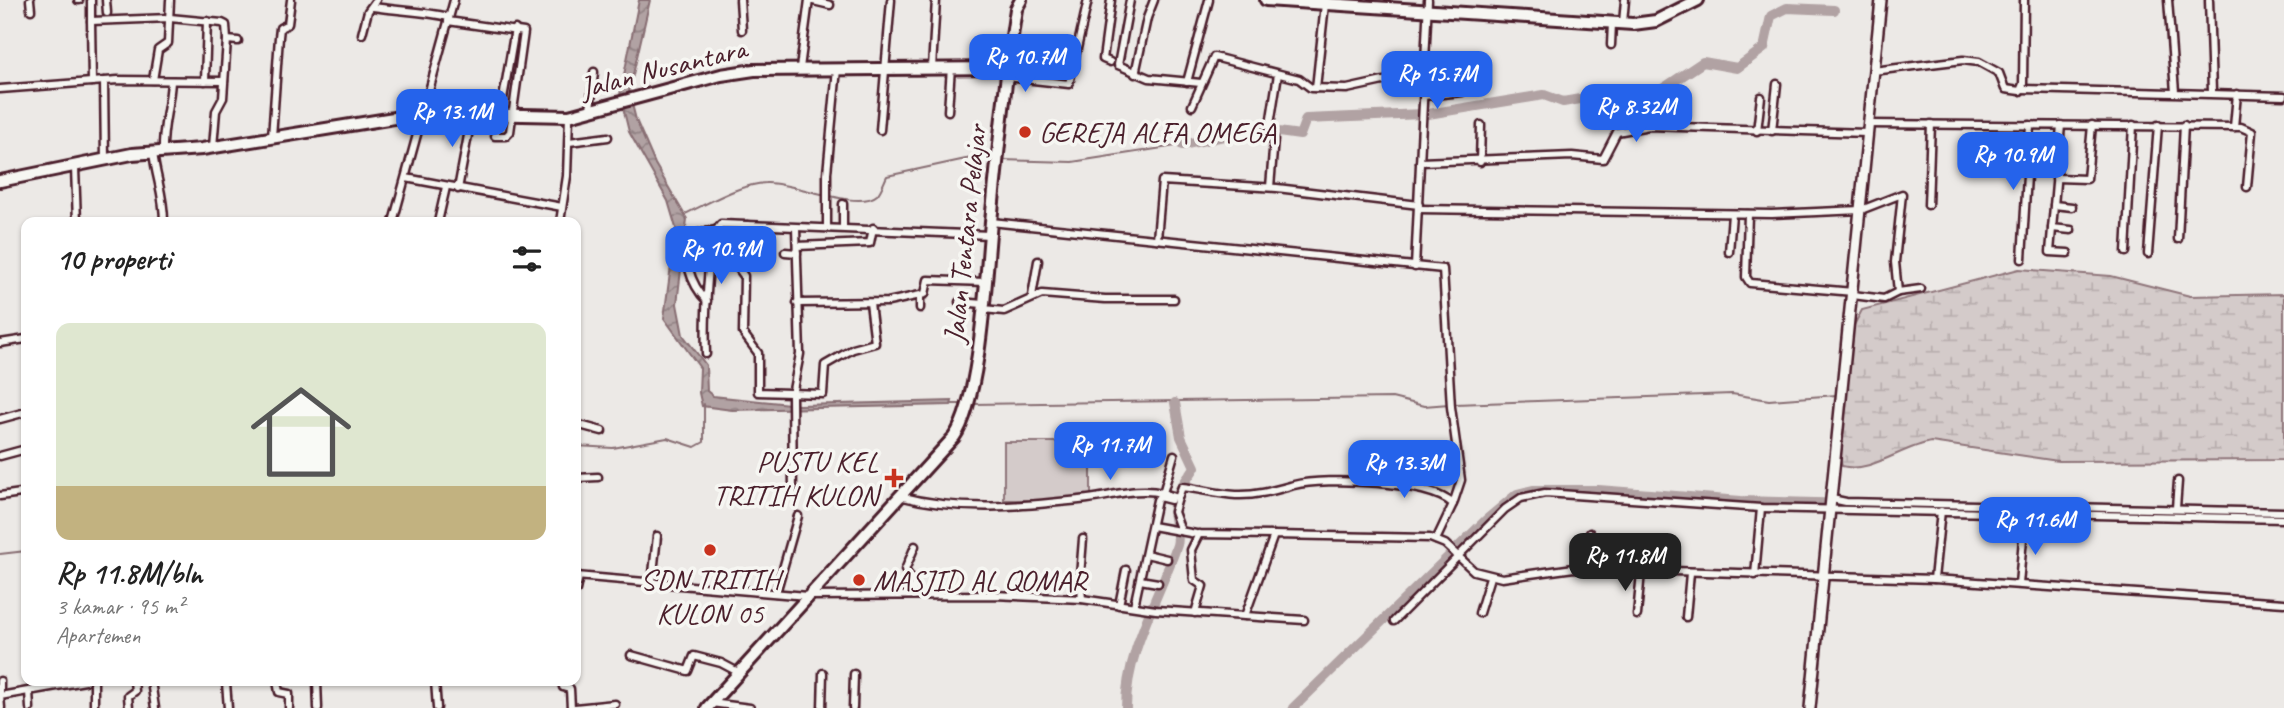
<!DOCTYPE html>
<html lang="id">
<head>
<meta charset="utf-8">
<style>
  :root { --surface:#fff; --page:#f2f2f2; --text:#222; --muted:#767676; --accent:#2563eb }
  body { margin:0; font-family:Caveat,sans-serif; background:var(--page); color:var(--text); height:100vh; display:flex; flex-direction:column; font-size:26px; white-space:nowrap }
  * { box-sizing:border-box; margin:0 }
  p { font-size:23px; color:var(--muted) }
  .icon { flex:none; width:38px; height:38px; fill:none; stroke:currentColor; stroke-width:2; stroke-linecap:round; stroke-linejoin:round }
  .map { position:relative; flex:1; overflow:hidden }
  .panel { position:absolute; left:21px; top:217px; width:560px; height:469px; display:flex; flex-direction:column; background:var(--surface); border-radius:14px; box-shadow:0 2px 5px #0004 }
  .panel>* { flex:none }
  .price { position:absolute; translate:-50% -60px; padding:0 16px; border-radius:14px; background:var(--accent); color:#fff; font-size:23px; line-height:46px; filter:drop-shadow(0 2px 4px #0008) }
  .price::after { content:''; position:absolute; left:50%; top:42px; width:21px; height:16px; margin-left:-10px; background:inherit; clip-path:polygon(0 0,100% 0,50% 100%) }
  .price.current { background:#222; color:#fff }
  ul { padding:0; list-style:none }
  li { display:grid; align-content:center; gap:14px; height:371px; padding:0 35px }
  li span { display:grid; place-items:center; height:217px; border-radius:14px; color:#555 }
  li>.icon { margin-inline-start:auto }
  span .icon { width:126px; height:126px; fill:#fffc; stroke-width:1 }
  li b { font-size:30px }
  h2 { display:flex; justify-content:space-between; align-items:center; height:84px; padding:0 35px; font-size:30px }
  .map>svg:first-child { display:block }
  .wetland { fill:url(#wetland-marsh); stroke:#8f757a; stroke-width:2 }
  .pitch { fill:#d4cbca; stroke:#8f757a; stroke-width:2 }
  .water { fill:url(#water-waves); stroke:#886e73; stroke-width:2 }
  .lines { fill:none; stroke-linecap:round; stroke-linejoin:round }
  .stream { stroke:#886e73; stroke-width:2 }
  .river { stroke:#b1a2a3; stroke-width:10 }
  .street-casing { stroke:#4a1f2b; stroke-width:11 }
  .secondary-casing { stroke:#4a1f2b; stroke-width:14 }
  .highway-casing { stroke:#4a1f2b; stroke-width:16 }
  .street { stroke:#f6f6f2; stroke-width:6 }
  .secondary { stroke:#f6f6f2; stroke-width:9 }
  .highway { stroke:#f6f6f2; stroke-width:10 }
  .poi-dot { fill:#c8321e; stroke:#f6f6f2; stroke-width:2.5 }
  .labels { text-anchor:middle; stroke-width:7; stroke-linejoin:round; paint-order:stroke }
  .street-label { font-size:30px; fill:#4a1f2b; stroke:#f6f6f2 }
  .poi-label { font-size:30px; fill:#4a1f2b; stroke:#f6f6f2; text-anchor:start }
</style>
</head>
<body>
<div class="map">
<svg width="2284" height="708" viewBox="0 0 2284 708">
  <defs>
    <pattern id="wetland-marsh" width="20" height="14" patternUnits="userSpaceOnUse" patternTransform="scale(1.75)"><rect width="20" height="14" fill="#d4cbca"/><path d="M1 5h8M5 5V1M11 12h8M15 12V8" fill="none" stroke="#b8aeae"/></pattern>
    <pattern id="water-waves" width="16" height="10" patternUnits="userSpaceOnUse" patternTransform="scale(1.75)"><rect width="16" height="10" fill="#b1a2a3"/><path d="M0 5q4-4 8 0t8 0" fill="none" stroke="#928385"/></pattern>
  </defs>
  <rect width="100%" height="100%" fill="#ece9e6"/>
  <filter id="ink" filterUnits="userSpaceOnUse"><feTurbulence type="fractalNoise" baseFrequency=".0143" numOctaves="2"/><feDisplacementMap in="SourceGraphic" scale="14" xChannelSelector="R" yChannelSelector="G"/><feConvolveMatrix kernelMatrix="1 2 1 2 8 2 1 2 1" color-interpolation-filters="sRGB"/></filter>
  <g filter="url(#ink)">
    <path class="wetland" d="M2019,269L2111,276L2190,296L2284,294V460L2058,461L1931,442C1901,447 1870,474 1842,466L1839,457L1853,327L1862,310Z"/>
    <rect class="pitch" x="1004" y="442" width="87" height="58"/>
    <path class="water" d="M639,0H650L629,92L636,120L655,164L687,219L677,304L683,335L706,365L707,391L713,396L799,405L952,401L951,405L732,410L702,406L699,393L700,368L664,318L676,228L668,201L629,132L620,95Z"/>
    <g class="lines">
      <g class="stream">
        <path d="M1003,160L1072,162L1182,145"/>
        <path d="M685,214C709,203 740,184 766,183C790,181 858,212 877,195C881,191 884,182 887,176L975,157L993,159"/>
        <path d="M952,404H964"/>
        <path d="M973,404L1392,398L1424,406L1449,404"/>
        <path d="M1455,404L1732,394L1769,400L1837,395"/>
        <path d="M576,446L613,448L667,438L695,447L704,442V404"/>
        <path d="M0,554L26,551"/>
      </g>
      <g class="river">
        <path d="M1428,114L1544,95L1563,102L1620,92L1627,97H1639L1647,90H1661L1703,62L1737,68L1764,48L1771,16L1787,8L1834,10"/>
        <path d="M1182,145L1256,129L1300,135L1306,119L1422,114"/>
        <path d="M2241,514L2284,516"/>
        <path d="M1126,708C1126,651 1159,598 1177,545C1180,536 1175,527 1174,518C1170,495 1185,484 1195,467L1181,437L1175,403"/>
        <path d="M1293,708L1486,520L1517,494L1533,490H1598L1741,501L2106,511"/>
      </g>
      <g class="street-casing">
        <g id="street">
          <path d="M30,0L31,10"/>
          <path d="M78,0H79"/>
          <path d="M91,0V21L170,18L222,23L226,25L227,40L238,41"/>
          <path d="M106,0L107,13"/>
          <path d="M740,0L742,30"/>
          <path d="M1130,0L1118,65L1149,78L1201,83"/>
          <path d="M2168,0L2175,92"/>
          <path d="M2209,0L2212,92"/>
          <path d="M373,7C400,11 423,11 449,17"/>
          <path d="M91,21L92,82"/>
          <path d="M448,21L524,32L510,132L506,136H495"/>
          <path d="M1623,23L1625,0"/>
          <path d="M362,34L368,11L376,0"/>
          <path d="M1611,45L1612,23"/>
          <path d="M1110,62L1103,59L1111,0"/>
          <path d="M800,68L809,0L830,5"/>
          <path d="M932,68L936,0"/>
          <path d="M1873,71L1963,60L1979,62L1999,73L2005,89L2020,91L2023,84L2024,0"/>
          <path d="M1135,74L1147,18L1154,0"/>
          <path d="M1007,77L1069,84L1088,0"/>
          <path d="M153,80L158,50L168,43L170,0"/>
          <path d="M104,81L105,161"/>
          <path d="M205,81L207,21"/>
          <path d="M1187,82L1209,0"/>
          <path d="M1316,88L1325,4"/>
          <path d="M0,89L118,80L224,81"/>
          <path d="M2022,89L2284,96"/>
          <path d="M1424,96L1462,92"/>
          <path d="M1192,106L1214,57L1299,79L1311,88L1347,89L1406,76H1425"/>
          <path d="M590,110L594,72"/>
          <path d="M948,111L951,67"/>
          <path d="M500,116L515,29"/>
          <path d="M1868,124L2241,127L2252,132L2247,187"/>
          <path d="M2061,125L2050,252L2068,253"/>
          <path d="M2234,127L2237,94"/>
          <path d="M880,130L891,0"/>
          <path d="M1757,131L1761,97"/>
          <path d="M1772,131L1777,84"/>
          <path d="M272,137L279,37L280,28L288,24L291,0"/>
          <path d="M569,142L608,137"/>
          <path d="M213,147L216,111L223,98L227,40"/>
          <path d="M163,151C162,126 170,105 171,81"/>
          <path d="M153,152C156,179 164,194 164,222"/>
          <path d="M1420,162L1572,156L1603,159L1617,132L1649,126L1867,133"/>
          <path d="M1480,162L1481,125"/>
          <path d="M75,168L77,222"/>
          <path d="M406,178L562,207"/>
          <path d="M2056,178L2087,179L2092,125"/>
          <path d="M1270,187L1274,139L1269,131L1278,74"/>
          <path d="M458,189L472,114"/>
          <path d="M843,204V227"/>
          <path d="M1928,205L1931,124"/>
          <path d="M2054,205L2072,207"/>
          <path d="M1419,209L1772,214L1861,210L1902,194L1895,262L1898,292L1884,299L1853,295"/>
          <path d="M1748,214L1746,277L1750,283L1853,292"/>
          <path d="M393,222L454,0"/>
          <path d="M438,222L446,187"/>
          <path d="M560,222L567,176L569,116"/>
          <path d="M991,222L1443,269L1451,407L1461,480L1453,504"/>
          <path d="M747,225L736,265L744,276L743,333L758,353V392L823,394L825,365L853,349L875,343L870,303"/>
          <path d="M827,227V173L837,69"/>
          <path d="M2052,228L2071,230"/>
          <path d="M1157,239L1162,181L1277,188L1419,205"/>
          <path d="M2178,239L2184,125"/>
          <path d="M797,246L870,243L873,228"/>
          <path d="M785,252L797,253"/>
          <path d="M1729,252L1732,214"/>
          <path d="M2126,252L2133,125"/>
          <path d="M2148,254L2158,125"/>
          <path d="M2022,259L2030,125"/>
          <path d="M1415,267L1428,0"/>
          <path d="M1898,292L1921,289"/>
          <path d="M920,296V308"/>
          <path d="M1032,296L1038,261"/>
          <path d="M707,301C692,286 678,253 694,234L716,230"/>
          <path d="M959,302L983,304"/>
          <path d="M797,303L888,302L925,294L928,280L985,282"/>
          <path d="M983,309L1004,311L1042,294L1105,299H1174"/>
          <path d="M0,343L26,339"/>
          <path d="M706,354C705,332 706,236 721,224L990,235"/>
          <path d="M0,419L26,412"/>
          <path d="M576,424L602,431"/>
          <path d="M1174,455L1163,493L1178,498L1174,512L1181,531"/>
          <path d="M0,456L26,449"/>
          <path d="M576,478L598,477"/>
          <path d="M793,494L792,395L800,354L796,228"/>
          <path d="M0,496L21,493"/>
          <path d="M899,496C963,513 1023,506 1088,499C1113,496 1137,487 1163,493"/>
          <path d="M1178,498L1182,487C1200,489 1218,494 1236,495C1256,496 1276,490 1294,485C1325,477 1430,481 1453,504L1436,540"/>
          <path d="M1832,499L1846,502L2284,512"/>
          <path d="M2176,508L2178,481"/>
          <path d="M1152,526L1196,534L1274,535"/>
          <path d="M1146,554L1167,559"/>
          <path d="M1586,569L1590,533"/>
          <path d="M1755,575L1761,508"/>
          <path d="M576,576L807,596L994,595L1082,599L1156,610L1245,616L1274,535L1430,538L1445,544L1474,571L1502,578L1574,568L1934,579L2284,603"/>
          <path d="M1934,579L1941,511"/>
          <path d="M1140,580L1158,583"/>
          <path d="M652,583L657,536"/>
          <path d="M2019,584L2024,527"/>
          <path d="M576,590L579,576"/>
          <path d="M776,593L798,516"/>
          <path d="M913,594L914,582L905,570L915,546"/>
          <path d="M1082,599L1080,576L1083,539"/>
          <path d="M1119,605L1126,570"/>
          <path d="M1134,606L1157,500L1159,497L1171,500"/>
          <path d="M1195,613L1203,586L1194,580L1191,550L1199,534"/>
          <path d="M1479,613L1490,577"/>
          <path d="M1637,615L1641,572"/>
          <path d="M1245,616L1304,620"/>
          <path d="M1686,617L1690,573"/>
          <path d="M1394,621L1505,509L1521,498L1545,493L1761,508L2284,519"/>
          <path d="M631,655L688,671L694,656L721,663L738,672"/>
          <path d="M0,681V696"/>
          <path d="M151,681L155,708"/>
          <path d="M277,681L279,692L289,694V708"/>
          <path d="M317,681L318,708"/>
          <path d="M435,681L437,708"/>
          <path d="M562,681L563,687L570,689L571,708"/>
          <path d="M226,683L228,708"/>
          <path d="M29,691L30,708"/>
          <path d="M711,703L750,708"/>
          <path d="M1,708L0,696L85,681"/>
          <path d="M94,708V681"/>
          <path d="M129,708L128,696L135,691L134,681"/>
          <path d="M575,708L615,704"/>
          <path d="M822,708L823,673"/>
          <path d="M853,708L854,674"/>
        </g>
      </g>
      <g class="secondary-casing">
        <path id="secondary" d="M1810,708L1881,0"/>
      </g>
      <g class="highway-casing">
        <g id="highway">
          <path d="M1266,0L1633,24L1656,21L1698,0"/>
          <path d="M0,181L132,154L202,149L425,113L569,116L721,75L754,70L1008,68"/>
          <path d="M707,708L954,437C981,399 986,272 991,222C998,151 1005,80 1016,9L1021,0"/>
        </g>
      </g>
      <use href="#street" class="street"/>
      <use href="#secondary" class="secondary"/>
      <use href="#highway" class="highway"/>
    </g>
  </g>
  <g class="poi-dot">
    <circle cx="1025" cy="132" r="7"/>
    <path d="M890.5 467.5h7v7h7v7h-7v7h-7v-7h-7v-7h7z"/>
    <circle cx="710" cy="550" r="7"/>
    <circle cx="859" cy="580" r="7"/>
  </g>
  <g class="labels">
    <g class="street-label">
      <text transform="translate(663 68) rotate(-14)" y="10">Jalan Nusantara</text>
      <text transform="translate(965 234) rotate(-84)" y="10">Jalan Tentara Pelajar</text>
    </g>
    <g class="poi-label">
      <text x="1039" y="142">GEREJA ALFA OMEGA</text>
      <text x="878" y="471" text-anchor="end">PUSTU KEL<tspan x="878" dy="34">TRITIH KULON</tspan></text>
      <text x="710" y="589" text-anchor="middle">SDN TRITIH<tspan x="710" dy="34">KULON 05</tspan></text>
      <text x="873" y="590">MASJID AL QOMAR</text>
    </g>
  </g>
</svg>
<b class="price" style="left:1025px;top:94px">Rp 10.7M</b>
<b class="price" style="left:1437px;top:111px">Rp 15.7M</b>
<b class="price" style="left:1636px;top:144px">Rp 8.32M</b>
<b class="price" style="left:452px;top:149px">Rp 13.1M</b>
<b class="price" style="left:2013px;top:192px">Rp 10.9M</b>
<b class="price" style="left:721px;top:286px">Rp 10.9M</b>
<b class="price" style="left:1110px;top:482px">Rp 11.7M</b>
<b class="price" style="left:1404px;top:500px">Rp 13.3M</b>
<b class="price" style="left:2035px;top:557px">Rp 11.6M</b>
<b class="price current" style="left:1625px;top:593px">Rp 11.8M</b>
<section class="panel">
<h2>10 properti<svg class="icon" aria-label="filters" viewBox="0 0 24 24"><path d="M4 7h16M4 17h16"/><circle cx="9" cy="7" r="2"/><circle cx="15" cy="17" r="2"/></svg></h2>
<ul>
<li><span style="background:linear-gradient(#dfe7d0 75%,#c2b280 0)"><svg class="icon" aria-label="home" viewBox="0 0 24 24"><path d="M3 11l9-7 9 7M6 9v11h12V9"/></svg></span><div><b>Rp 11.8M/bln</b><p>3 kamar · 95 m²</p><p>Apartemen</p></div></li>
</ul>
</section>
</div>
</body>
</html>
